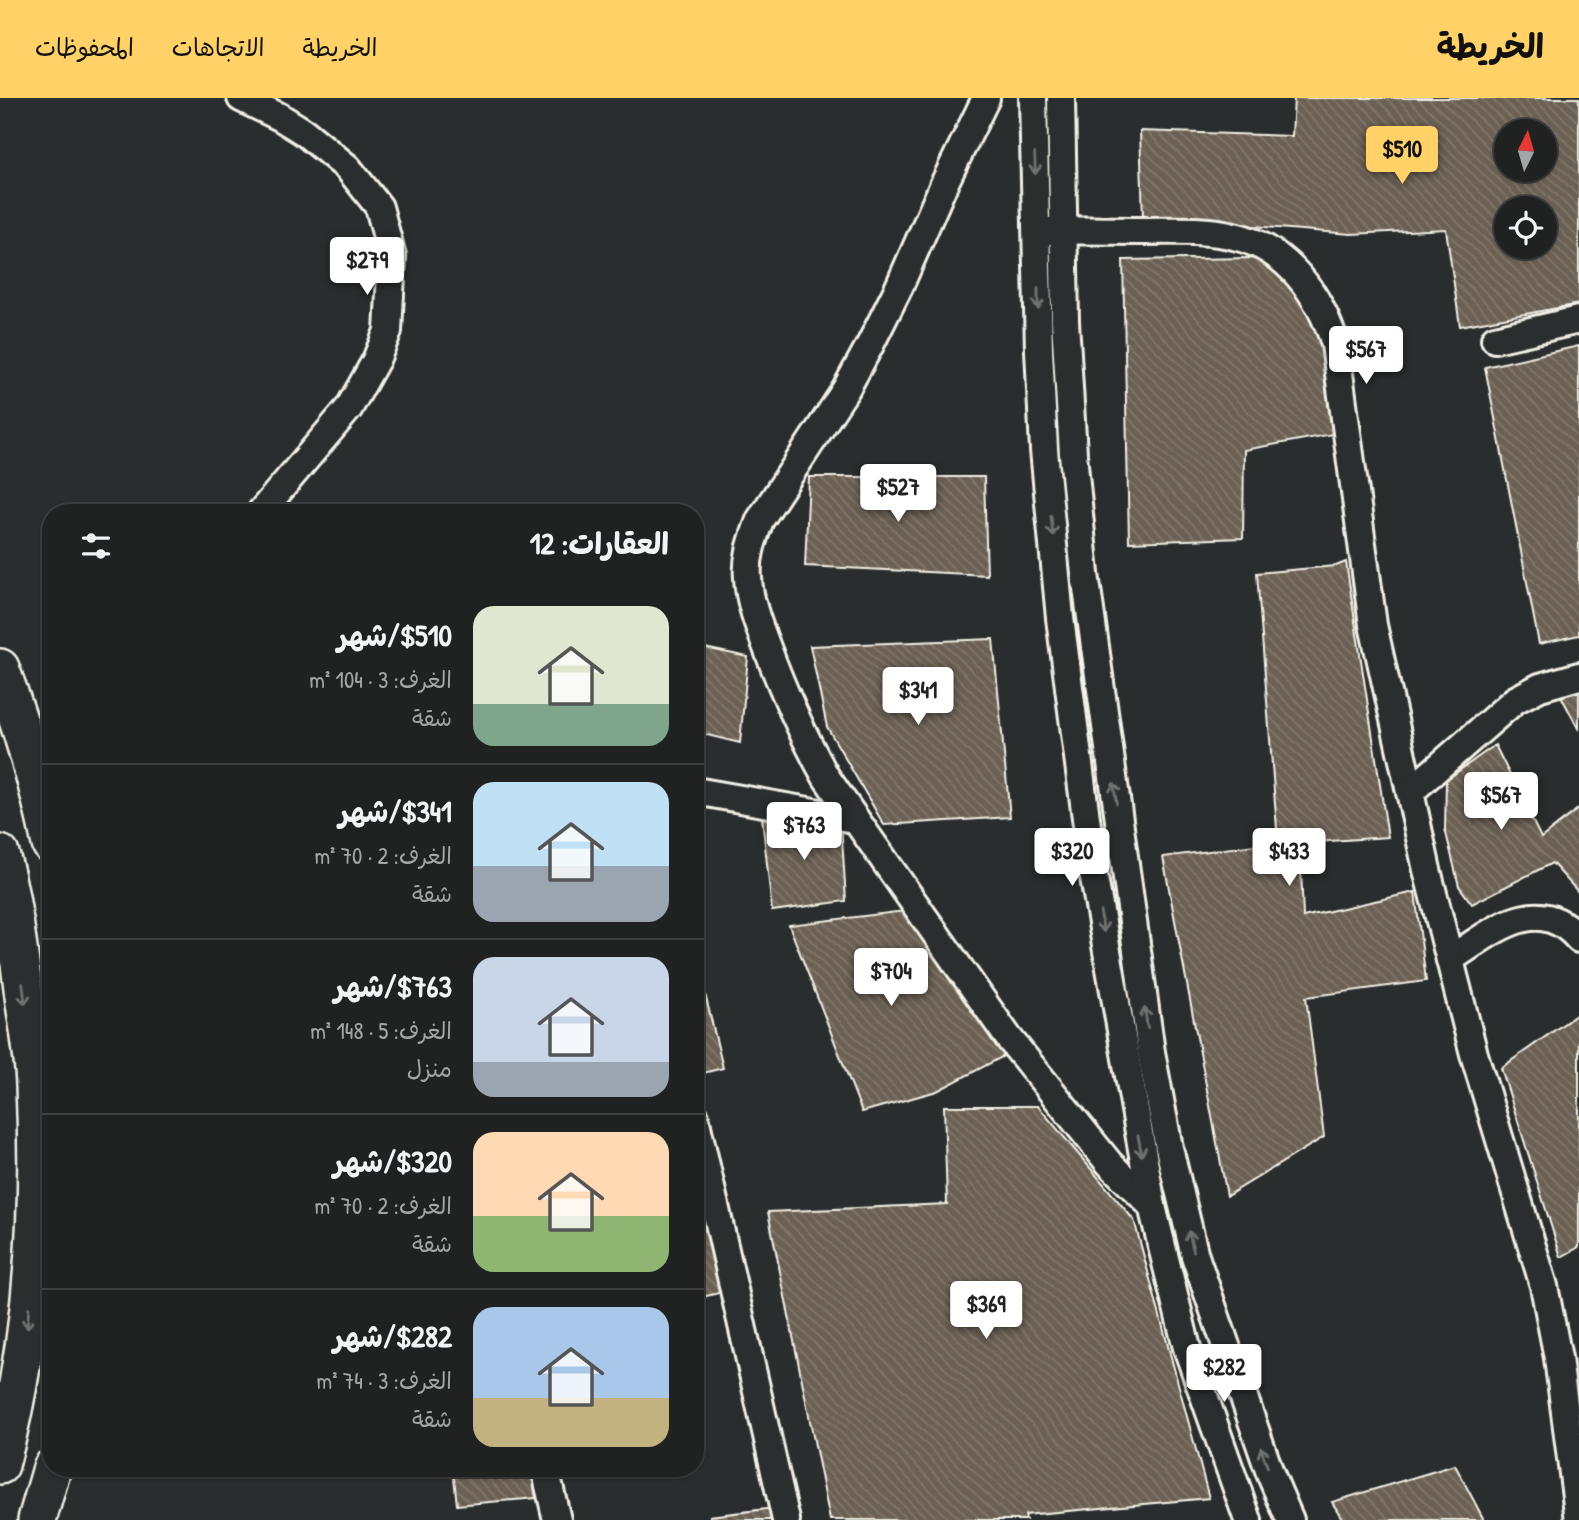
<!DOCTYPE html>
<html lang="ar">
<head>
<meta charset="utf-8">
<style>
  :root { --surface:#202222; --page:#2d2f2f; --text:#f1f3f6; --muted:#a2a4a5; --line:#3d3f40; --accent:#ffd166 }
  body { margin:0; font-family:"Patrick Hand","Playpen Sans Arabic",sans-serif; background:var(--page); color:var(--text); direction:rtl; height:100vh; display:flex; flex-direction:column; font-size:26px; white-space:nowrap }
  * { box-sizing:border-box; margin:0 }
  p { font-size:23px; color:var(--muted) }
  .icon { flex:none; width:38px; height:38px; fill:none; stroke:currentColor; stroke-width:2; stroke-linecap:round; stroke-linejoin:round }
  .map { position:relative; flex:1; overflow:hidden; direction:ltr }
  .panel { position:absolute; left:42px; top:406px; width:662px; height:973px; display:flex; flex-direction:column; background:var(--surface); border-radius:28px; box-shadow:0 2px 5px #0004,0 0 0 2px var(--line); direction:rtl }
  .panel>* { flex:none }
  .needle { width:46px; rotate:5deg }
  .buttons { position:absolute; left:1494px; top:21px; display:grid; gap:14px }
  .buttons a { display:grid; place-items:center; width:63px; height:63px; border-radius:50%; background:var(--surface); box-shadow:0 2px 5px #0004,0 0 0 2px var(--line); font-size:35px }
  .price { position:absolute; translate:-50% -60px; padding:0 16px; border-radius:7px; background:#fff; color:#222; font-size:23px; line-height:46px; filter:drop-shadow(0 2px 4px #0008) }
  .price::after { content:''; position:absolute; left:50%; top:42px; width:21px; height:16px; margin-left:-10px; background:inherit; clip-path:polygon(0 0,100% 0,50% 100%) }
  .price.active { background:var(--accent); color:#111 }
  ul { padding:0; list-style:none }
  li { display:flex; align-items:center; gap:21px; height:175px; padding:0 35px }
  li+li { border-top:2px solid var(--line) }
  li span { display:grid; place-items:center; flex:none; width:196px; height:140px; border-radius:21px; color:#555 }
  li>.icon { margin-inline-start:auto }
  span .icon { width:84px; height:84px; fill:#fffc; stroke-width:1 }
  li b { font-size:30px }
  h2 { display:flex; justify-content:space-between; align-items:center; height:84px; padding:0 35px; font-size:30px }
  header { display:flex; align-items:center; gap:42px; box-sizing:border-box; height:98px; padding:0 35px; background:var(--accent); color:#111 }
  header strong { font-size:33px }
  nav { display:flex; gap:38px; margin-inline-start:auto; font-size:24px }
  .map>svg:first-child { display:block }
  .building { fill:url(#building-back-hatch); stroke:#f4f1e8; stroke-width:2; fill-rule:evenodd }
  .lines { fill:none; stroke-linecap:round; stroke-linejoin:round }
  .minor-casing { stroke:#f4f1e8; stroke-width:32 }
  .secondary-casing { stroke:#f4f1e8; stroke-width:42 }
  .minor { stroke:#2a2d2e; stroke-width:26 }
  .secondary { stroke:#2a2d2e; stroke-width:37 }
  .oneway { stroke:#71726f }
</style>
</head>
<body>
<header>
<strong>الخريطة</strong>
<nav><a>الخريطة</a><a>الاتجاهات</a><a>المحفوظات</a></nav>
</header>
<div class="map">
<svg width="1579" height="1422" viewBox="0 0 1579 1422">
  <defs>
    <pattern id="building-back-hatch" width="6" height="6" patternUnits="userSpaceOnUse" patternTransform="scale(1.75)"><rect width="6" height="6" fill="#6b6052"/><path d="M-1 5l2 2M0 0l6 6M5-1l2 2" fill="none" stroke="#81776b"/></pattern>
  </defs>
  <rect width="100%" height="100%" fill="#2a2d2e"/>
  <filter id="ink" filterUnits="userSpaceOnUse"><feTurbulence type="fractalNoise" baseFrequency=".0143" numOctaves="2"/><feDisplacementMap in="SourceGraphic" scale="14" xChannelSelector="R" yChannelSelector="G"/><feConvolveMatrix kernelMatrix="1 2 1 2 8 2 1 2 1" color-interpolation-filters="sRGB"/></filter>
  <g filter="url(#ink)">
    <g class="building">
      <path d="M1294,0H1579V206L1460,228L1446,131L1351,136L1143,119L1140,33L1292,38ZM1507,33H1545V72H1507ZM1507,110H1545V149H1507Z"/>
      <path d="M1254,160L1293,179L1326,243L1333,336L1244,352L1243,440L1129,444L1123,162Z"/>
      <path d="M1579,248V537L1539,546L1485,269Z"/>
      <path d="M809,379H984L987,477L805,468Z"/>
      <path d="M1346,464L1388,739L1300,745L1303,819L1415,794L1426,883L1306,899L1324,1039L1227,1098L1163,759L1278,744L1257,475L1336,468Z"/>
      <path d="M993,541L1010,719L884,727L827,629L810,548Z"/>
      <path d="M695,548L748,559L740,645L695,634Z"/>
      <path d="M1579,587V632L1559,594Z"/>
      <path d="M1495,647L1541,740L1579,710V795L1552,765L1472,806L1459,788L1445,731L1446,682Z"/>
      <path d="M762,719L841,723L846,803L772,813Z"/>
      <path d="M905,813L1004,958L937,993L862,1014L789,827Z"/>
      <path d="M695,871H699L723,970L695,977Z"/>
      <path d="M1579,915V1149L1561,1159L1501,970Z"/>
      <path d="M944,1008H1038L1134,1122L1209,1400L1025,1417L1026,1422H830L768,1114L947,1106Z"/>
      <path d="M695,1059L726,1193L695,1201Z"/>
      <path d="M1455,1367L1484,1422H1343L1332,1404Z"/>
      <path d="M453,1370H531L536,1400L457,1407Z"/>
      <path d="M775,1410L778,1422H710V1418Z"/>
    </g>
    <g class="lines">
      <g class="minor-casing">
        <g id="minor">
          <path d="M241,0L280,19L304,34L348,70L379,109L392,158L388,233L376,262L349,310L260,415"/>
          <path d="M986,0L944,86L899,189L871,245L846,291L760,422C753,441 746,459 748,480C749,502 758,526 766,547C783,593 802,636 826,679L1008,939L1109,1065L1152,1108"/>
          <path d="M1033,0L1039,252L1044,352L1060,520L1093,774L1152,1108L1187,1250L1248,1422"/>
          <path d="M1061,0L1065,223L1073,356L1085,476L1151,954L1169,1050L1195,1158L1270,1375L1290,1422"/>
          <path d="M1046,133C1080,132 1114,133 1148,133C1176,133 1206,131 1234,138C1287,150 1320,197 1335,246L1373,527L1410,694"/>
          <path d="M1495,241L1579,222"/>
          <path d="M695,693L854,721"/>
          <path d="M1450,861C1490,836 1537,792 1579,841"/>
          <path d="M695,1019L786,1422"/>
          <path d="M545,1370L557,1422"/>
          <path d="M1579,1422L1558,1260L1544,1188L1474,956L1427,772L1410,694L1515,602L1540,589L1579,578"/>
        </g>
      </g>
      <g class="secondary-casing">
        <g id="secondary">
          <path d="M0,570C21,627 39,686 51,746"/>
          <path d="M0,756C13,802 18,850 24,898C28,927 34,958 35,988C41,1115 33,1244 0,1367"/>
          <path d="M37,1422L52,1370"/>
        </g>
      </g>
      <use href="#minor" class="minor"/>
      <use href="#secondary" class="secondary"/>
    </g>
    <defs><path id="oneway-shaft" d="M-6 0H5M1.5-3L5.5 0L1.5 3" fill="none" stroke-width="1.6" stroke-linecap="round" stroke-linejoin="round" transform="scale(1.75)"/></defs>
    <g class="oneway">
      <use href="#oneway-shaft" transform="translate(1035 66) rotate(88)"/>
      <use href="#oneway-shaft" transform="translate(1038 201) rotate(90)"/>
      <use href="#oneway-shaft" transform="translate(1052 428) rotate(84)"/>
      <use href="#oneway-shaft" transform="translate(1115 695) rotate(-98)"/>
      <use href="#oneway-shaft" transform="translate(1102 824) rotate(80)"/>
      <use href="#oneway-shaft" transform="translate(24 896) rotate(83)"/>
      <use href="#oneway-shaft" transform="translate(1146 920) rotate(-98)"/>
      <use href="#oneway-shaft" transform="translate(1140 1048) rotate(79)"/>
      <use href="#oneway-shaft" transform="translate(1191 1143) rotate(-104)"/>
      <use href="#oneway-shaft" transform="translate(28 1220) rotate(95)"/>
      <use href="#oneway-shaft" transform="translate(1264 1359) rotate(-109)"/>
    </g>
  </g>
</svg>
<div class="buttons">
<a><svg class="needle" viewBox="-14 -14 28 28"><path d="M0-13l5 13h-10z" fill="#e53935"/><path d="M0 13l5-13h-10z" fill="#a2a4a5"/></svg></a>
<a><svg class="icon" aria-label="locate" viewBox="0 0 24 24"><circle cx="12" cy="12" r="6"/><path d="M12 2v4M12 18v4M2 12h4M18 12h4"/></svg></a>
</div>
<b class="price active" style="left:1402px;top:88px">$510</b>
<b class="price" style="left:367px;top:199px">$279</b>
<b class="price" style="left:1366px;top:288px">$567</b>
<b class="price" style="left:898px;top:426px">$527</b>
<b class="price" style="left:918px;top:629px">$341</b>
<b class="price" style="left:1501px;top:734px">$567</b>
<b class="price" style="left:804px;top:764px">$763</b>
<b class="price" style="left:1072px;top:790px">$320</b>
<b class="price" style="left:1289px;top:790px">$433</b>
<b class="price" style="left:891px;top:910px">$704</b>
<b class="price" style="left:986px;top:1243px">$369</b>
<b class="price" style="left:1224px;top:1306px">$282</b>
<section class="panel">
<h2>العقارات: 12<svg class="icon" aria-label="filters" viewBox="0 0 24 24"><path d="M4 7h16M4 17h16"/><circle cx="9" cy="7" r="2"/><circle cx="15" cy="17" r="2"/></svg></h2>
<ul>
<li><span style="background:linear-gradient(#dfe7d0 70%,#7fa58c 0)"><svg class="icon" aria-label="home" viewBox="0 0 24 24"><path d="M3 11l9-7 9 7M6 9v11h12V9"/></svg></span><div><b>$510/شهر</b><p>الغرف: 3 · 104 m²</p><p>شقة</p></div></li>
<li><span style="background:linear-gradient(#bfe0f5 60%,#9aa5b1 0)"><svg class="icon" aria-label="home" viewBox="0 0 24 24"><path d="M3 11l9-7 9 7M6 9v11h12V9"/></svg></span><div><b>$341/شهر</b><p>الغرف: 2 · 70 m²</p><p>شقة</p></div></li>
<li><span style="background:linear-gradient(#c9d6e8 75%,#9aa5b1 0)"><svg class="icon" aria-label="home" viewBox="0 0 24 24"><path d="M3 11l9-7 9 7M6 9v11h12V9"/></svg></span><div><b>$763/شهر</b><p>الغرف: 5 · 148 m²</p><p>منزل</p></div></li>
<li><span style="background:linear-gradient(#ffd9b3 60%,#8fb573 0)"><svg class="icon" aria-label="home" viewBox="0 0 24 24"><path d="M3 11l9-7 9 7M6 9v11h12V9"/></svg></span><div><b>$320/شهر</b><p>الغرف: 2 · 70 m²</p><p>شقة</p></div></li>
<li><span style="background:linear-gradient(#a9c7e8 65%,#c2b280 0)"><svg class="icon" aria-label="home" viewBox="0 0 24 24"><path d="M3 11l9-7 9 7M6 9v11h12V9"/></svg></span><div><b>$282/شهر</b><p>الغرف: 3 · 74 m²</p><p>شقة</p></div></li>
</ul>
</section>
</div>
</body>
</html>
